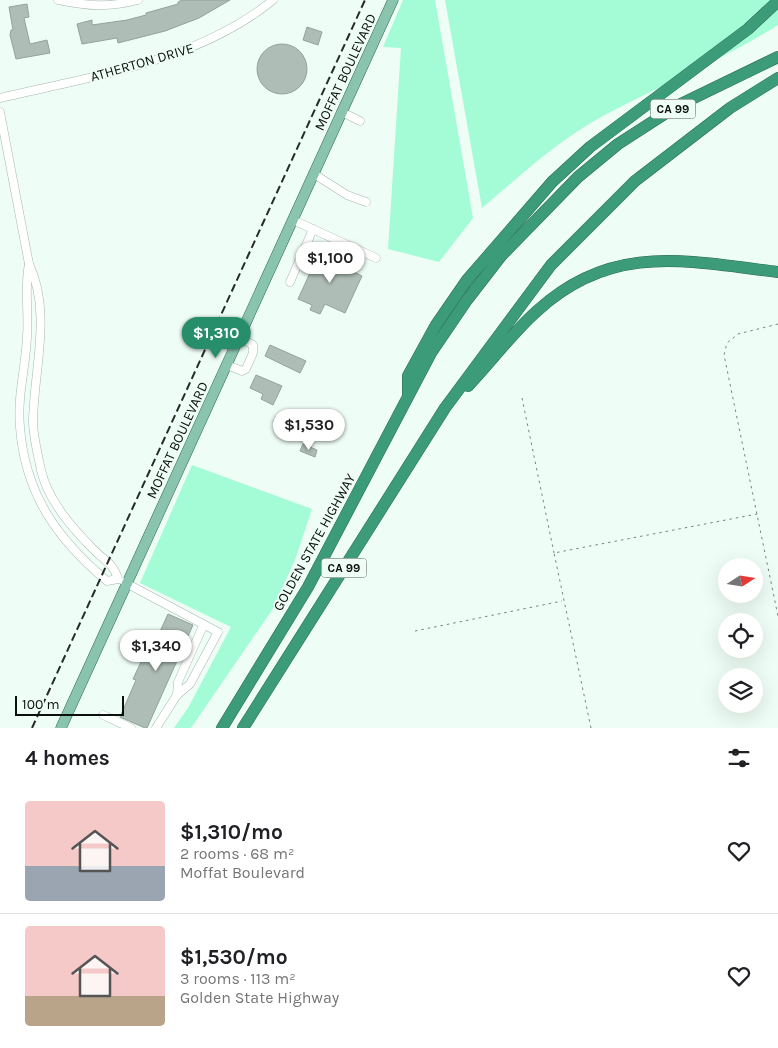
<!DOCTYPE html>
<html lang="en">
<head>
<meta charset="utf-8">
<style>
  :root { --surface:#fff; --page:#f6f6f6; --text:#202124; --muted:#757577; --line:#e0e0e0; --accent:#268e6b }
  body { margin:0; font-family:Karla,sans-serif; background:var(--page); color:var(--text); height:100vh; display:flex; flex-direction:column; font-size:19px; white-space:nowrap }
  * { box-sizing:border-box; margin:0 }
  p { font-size:16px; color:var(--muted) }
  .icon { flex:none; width:28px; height:28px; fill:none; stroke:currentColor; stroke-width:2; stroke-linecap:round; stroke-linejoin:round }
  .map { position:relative; height:728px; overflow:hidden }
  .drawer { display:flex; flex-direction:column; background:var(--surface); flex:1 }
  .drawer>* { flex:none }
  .needle { width:32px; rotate:78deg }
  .buttons { position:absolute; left:718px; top:558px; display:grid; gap:10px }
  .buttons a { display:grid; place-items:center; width:45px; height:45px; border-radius:50%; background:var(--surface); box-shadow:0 5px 20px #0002; font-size:25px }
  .scale { position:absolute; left:15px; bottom:12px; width:109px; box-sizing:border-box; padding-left:5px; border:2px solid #0b100e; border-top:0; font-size:14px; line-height:18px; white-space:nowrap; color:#0b100e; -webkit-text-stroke:4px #eefdf5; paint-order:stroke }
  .price { position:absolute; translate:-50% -42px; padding:0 11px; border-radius:18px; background:#fff; color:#222; font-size:16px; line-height:32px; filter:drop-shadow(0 1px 2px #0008) }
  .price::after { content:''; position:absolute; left:50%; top:30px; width:15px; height:11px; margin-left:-8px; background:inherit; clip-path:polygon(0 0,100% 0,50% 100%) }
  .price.current { background:var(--accent); color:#fff }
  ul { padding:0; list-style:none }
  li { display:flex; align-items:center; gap:15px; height:125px; padding:0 25px }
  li+li { border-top:1px solid var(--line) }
  li span { display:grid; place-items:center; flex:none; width:140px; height:100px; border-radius:5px; color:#555 }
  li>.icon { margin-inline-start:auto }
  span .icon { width:60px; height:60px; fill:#fffc; stroke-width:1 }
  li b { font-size:21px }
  h2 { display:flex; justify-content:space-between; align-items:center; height:60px; padding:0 25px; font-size:21px }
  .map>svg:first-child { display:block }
  .green { fill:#a3fcd6 }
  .building { fill:#aebdb6; stroke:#94a29c }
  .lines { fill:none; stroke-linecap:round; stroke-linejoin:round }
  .minor-casing { stroke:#a9b7b0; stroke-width:9 }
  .major-casing { stroke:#2b6b54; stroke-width:11 }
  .highway-casing { stroke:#2b6b54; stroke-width:12 }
  .path { stroke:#7a847f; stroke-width:1; stroke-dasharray:2.5 4; stroke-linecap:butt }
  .minor { stroke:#fff; stroke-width:8 }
  .major { stroke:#8ac4af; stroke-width:10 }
  .highway { stroke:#3c9c79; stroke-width:11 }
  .rail { stroke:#262c29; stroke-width:2; stroke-dasharray:8 4; stroke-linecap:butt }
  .labels { text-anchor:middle; stroke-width:4; stroke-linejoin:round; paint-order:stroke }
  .shield { fill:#eefdf5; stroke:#4f5753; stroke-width:1 }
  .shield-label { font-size:12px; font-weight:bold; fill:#0b100e }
  .street-label { font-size:14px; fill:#0b100e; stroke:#eefdf5 }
</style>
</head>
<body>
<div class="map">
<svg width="778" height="728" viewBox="0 0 778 728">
  <rect width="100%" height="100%" fill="#eefdf5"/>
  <g class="green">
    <path d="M403,0H435L473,218L439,262L388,249L401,48L383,47Z"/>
    <path d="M445,0H778V25C722,60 661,85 603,116C558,140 520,176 482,208Z"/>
    <path d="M192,465L312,509L295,560L272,610L191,728H174L188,708L231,627L140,583Z"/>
  </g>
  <g class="building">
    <path d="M182,0H230L199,18L165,31L118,43L117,38L82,44L77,24L92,20V25L127,20L146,15V13L178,4V2Z"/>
    <path d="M27,4L29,17L24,18L30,44L47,40L50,53L16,59L10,35L11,30H13L9,7Z"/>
    <path d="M307,27L322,32L318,45L303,40Z"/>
    <circle cx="282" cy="69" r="25"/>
    <path d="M321,249L345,260L342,266L362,276L345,313L325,304L320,314L310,310L312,305L298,299Z"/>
    <path d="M270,345L306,361L300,373L265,356Z"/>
    <path d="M256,375L282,386L273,405L261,399L263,394L250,388Z"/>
    <path d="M276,416L305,430L302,436L273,422Z"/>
    <path d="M303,444L317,450L315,457L300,451Z"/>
    <path d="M168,614L193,625L147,728H145L120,717L136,680L133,679L148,647L152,649Z"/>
  </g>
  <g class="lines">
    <g class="minor-casing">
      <g id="minor">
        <path d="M58,0C88,6 108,8 138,0"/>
        <path d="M0,98C93,76 197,62 273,0"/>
        <path d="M0,112L29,264C52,312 34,369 33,421C33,436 38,455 41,470C48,501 73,529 95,551C106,562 113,563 118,579"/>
        <path d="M342,112L360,121"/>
        <path d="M314,174L347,195L366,202"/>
        <path d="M293,220L376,258"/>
        <path d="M29,264C24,288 29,311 27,336C26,366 17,396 20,427C25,494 57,539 107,581L118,579"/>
        <path d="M290,282L313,229"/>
        <path d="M227,365L242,371L246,369L253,353V345L239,337"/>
        <path d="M124,582L218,632L190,684L177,695"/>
        <path d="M103,715L131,728"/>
        <path d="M156,728L177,695L178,682L203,626"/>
      </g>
    </g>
    <g class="major-casing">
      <path id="major" d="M61,728L393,0"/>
    </g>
    <g class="highway-casing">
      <g id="highway">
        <path d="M468,386C492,361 512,333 537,311C612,242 687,261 778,272"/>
        <path d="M408,395V376L436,325L467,280L552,182L590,147L748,29L778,1"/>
        <path d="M222,728L308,587L431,353L467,300L501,256L578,177L618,144L677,106L778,57"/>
        <path d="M243,728L445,408L551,265L635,181L730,108L778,78"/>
      </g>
    </g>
    <g class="path">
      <path d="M778,324L738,334L727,343L724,355L778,616"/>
      <path d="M522,398L554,553"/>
      <path d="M415,631L562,601"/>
      <path d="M591,728L554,553L757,514"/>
    </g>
    <use href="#minor" class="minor"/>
    <use href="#major" class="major"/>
    <use href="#highway" class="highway"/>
    <path class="rail" d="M32,728L365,0"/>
  </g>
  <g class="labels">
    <g class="shield">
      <rect x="650.5" y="99.5" width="45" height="19" rx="4"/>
      <rect x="321.5" y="558.5" width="45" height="19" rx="4"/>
    </g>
    <g class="shield-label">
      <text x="673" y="113">CA 99</text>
      <text x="344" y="572">CA 99</text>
    </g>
    <g class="street-label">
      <text transform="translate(142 62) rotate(-16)" y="5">ATHERTON DRIVE</text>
      <text transform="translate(345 72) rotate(-65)" y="5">MOFFAT BOULEVARD</text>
      <text transform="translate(177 440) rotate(-65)" y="5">MOFFAT BOULEVARD</text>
      <text transform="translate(314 542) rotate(-61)" y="5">GOLDEN STATE HIGHWAY</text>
    </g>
  </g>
</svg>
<div class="buttons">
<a><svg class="needle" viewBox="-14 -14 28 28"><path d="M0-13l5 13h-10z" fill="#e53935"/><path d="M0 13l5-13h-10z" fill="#757577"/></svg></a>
<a><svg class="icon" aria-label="locate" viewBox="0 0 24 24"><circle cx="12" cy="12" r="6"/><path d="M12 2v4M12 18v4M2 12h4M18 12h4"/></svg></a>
<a><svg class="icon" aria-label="layers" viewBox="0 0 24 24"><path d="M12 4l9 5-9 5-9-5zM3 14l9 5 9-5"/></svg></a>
</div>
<div class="scale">100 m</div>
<b class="price" style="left:330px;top:284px">$1,100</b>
<b class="price current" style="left:216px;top:359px">$1,310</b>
<b class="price" style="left:309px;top:451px">$1,530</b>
<b class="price" style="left:156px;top:672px">$1,340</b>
</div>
<section class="drawer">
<h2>4 homes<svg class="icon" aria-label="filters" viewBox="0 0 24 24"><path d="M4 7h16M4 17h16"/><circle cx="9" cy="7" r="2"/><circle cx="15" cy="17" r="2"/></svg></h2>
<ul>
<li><span style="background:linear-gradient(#f6c9c9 65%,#9aa5b1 0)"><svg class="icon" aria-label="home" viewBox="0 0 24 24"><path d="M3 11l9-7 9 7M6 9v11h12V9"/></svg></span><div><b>$1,310/mo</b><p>2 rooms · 68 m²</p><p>Moffat Boulevard</p></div><svg class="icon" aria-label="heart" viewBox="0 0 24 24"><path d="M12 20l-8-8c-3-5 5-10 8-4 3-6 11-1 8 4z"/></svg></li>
<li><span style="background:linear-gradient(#f6c9c9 70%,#b9a48a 0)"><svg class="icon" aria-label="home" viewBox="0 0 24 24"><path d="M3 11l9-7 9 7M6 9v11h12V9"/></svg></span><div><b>$1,530/mo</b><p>3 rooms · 113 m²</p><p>Golden State Highway</p></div><svg class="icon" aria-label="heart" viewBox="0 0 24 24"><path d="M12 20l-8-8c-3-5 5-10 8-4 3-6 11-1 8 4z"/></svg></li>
</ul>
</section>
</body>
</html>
